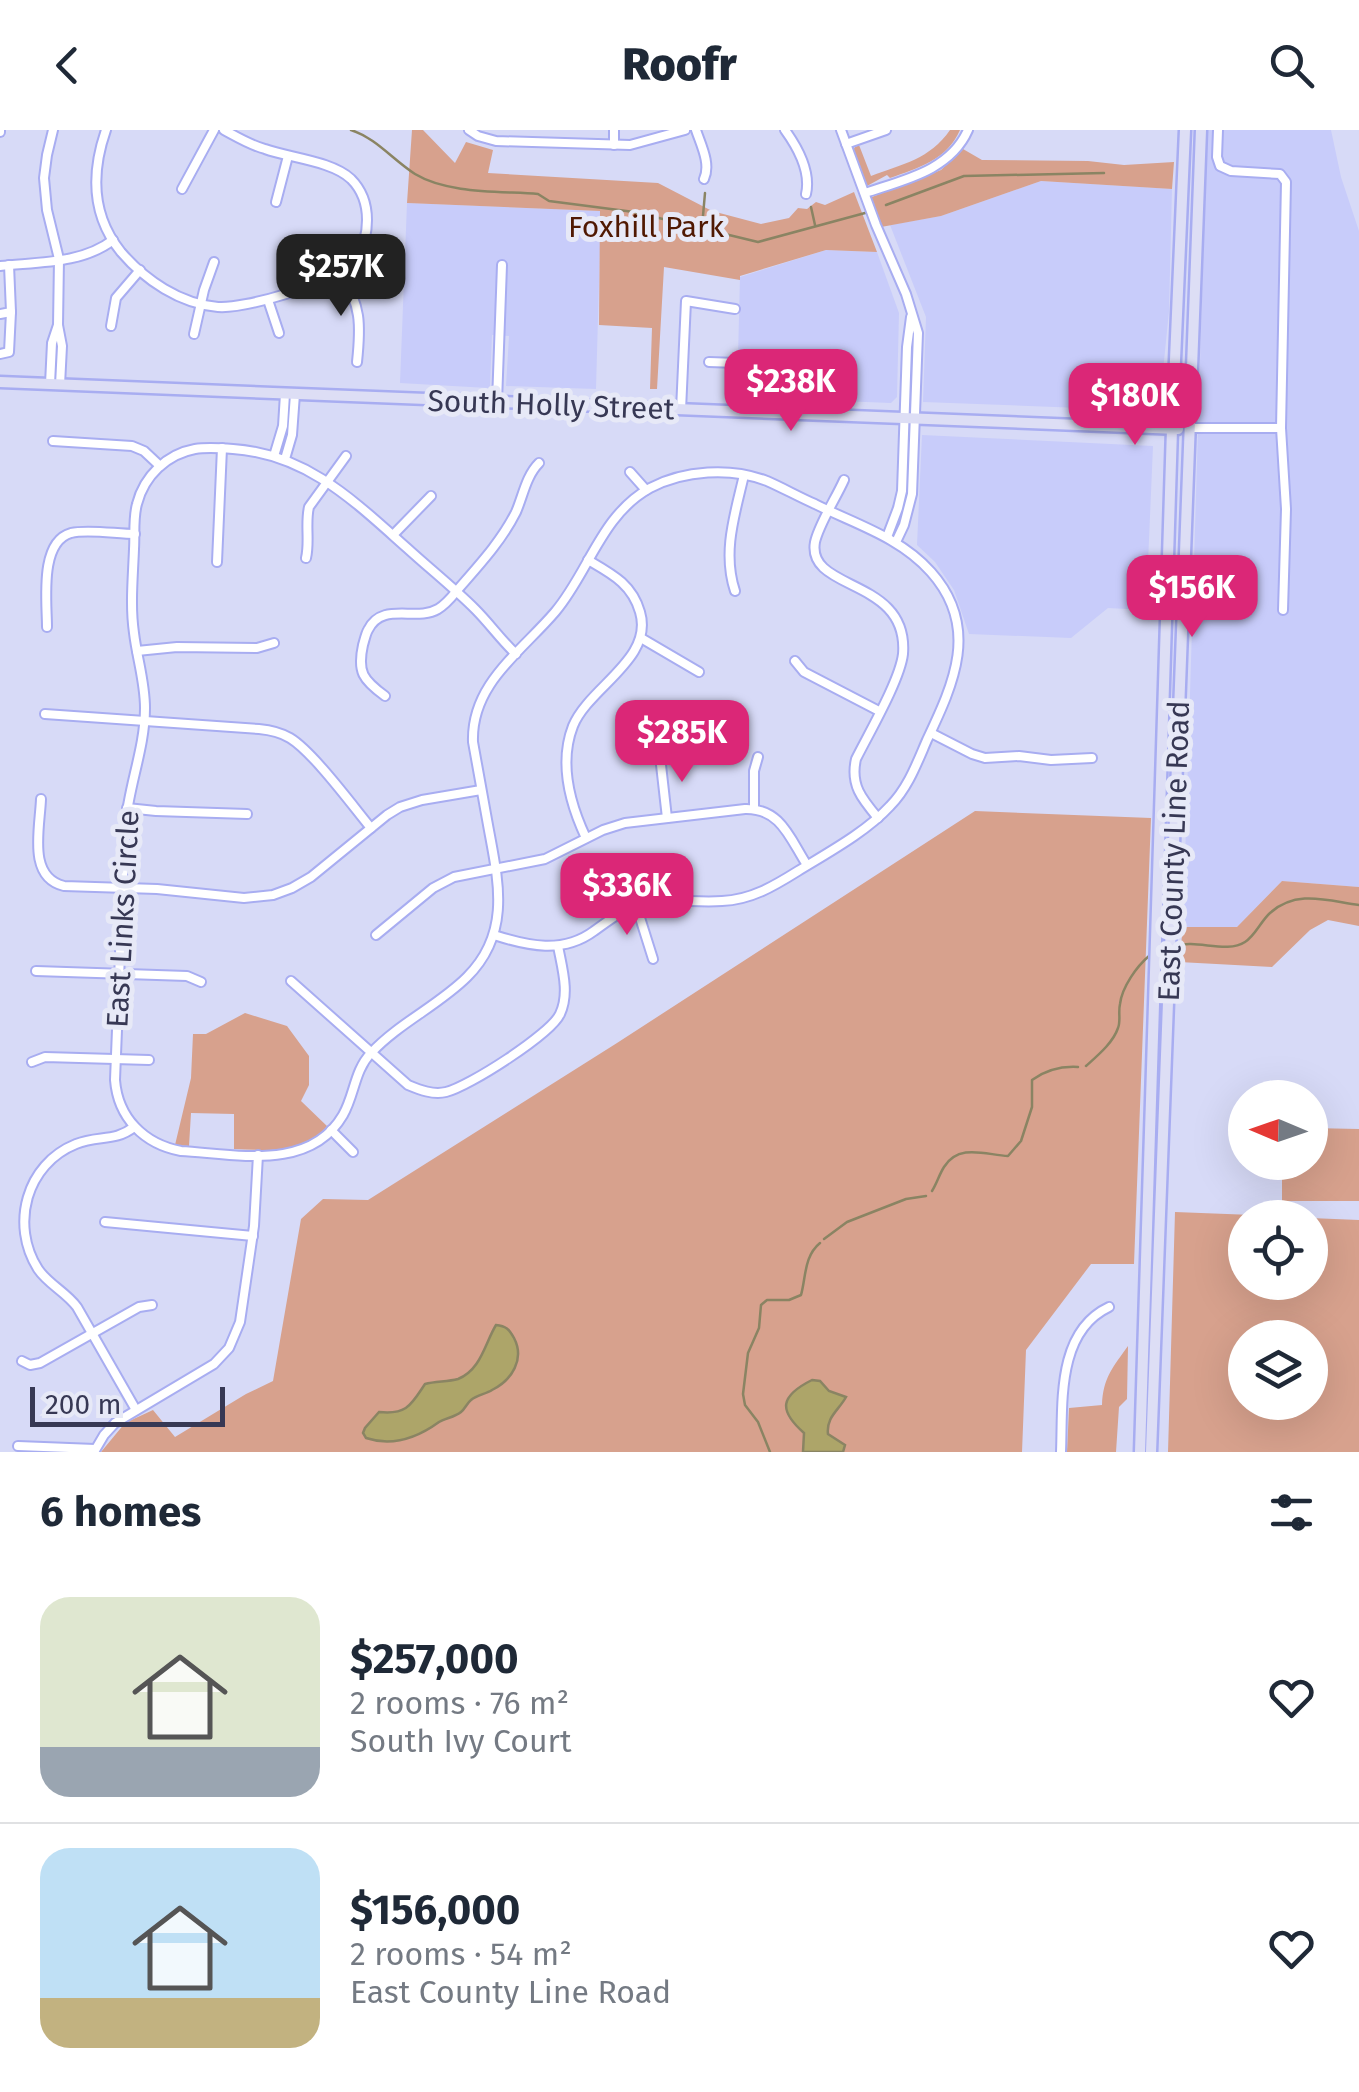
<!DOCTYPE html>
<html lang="en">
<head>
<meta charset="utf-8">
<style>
  :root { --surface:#fff; --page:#f2f2f3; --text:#1f2937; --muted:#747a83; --line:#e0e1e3; --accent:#db2777 }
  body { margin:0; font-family:"Fira Sans",sans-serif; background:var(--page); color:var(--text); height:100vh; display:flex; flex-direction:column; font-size:38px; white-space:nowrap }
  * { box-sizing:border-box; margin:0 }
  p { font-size:32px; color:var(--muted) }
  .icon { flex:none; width:55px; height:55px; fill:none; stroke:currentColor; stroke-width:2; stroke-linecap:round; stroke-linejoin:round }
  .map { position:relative; height:1322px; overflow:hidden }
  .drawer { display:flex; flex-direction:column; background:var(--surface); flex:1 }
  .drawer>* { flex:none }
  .needle { width:65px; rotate:272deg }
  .tools { position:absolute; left:1228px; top:950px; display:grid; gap:20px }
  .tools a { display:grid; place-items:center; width:100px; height:100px; border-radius:50%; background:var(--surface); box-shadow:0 10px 40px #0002; font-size:50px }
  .scale { position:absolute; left:30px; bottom:25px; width:195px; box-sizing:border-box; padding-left:10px; border:5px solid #373854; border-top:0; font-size:28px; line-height:35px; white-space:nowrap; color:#373854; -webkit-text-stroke:8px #e7e9f7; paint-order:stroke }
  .price { position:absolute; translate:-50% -85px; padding:0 22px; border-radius:20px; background:var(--accent); color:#fff; font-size:32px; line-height:65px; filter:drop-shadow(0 2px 5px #0008) }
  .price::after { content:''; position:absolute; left:50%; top:60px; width:30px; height:22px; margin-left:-15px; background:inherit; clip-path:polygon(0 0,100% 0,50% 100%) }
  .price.selected { background:#222; color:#fff }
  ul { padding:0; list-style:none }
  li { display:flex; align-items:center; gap:30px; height:250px; padding:0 40px }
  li+li { border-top:2px solid var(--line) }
  li span { display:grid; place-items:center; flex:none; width:280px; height:200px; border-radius:30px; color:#555 }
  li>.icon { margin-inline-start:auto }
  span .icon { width:120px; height:120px; fill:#fffc; stroke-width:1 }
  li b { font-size:42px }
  h2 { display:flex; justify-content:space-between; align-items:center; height:120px; padding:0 40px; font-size:42px }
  header { display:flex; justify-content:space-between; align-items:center; height:130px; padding:0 40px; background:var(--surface); font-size:45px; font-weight:800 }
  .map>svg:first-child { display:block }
  .built { fill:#c8ccfa }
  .green { fill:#d7a18d; fill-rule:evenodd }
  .water { fill:#ada569; stroke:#8a8463; stroke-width:2.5 }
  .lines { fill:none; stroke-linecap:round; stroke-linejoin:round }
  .stream { stroke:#8a8463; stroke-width:2.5 }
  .minor-casing { stroke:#a8adf1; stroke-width:12 }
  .secondary-casing { stroke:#a8adf1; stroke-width:15 }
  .minor { stroke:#fff; stroke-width:8 }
  .secondary { stroke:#dddef5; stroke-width:10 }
  .labels { text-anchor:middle; stroke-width:10; stroke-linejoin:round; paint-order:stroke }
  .park-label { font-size:30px; fill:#501902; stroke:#e7e9f7 }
  .street-label { font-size:30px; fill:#373854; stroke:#e7e9f7 }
</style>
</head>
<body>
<header><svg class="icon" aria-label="back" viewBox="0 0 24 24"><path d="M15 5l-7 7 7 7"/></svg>Roofr<svg class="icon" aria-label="search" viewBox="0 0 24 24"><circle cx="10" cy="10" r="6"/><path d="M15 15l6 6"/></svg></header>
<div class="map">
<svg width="1359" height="1322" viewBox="0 0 1359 1322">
  <rect width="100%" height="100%" fill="#d7daf7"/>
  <g class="built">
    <path d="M1207,0H1331L1341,47L1359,101V757L1282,751L1237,797H1183Z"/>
    <path d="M1041,51L1172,59L1169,181L1159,281L923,272L926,187L890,95L941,86Z"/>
    <path d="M407,73L601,81L596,259L506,256L509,206L492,205L490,256L488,258L400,253Z"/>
    <path d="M826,120L877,122L899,183L897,267L891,273L737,267L740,147Z"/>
    <path d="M922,305L1153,316L1146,480L1108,478L1071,508L969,504L954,460L935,432L917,415Z"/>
  </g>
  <g class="green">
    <path d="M412,0H423L455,33L466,12L493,20L488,43L658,53L712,81L761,94L789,88L798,78L807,79L816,72L825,75L854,62L877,122L826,120L740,146V150L664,137L657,259H650L652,198L599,195L600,81L407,73Z"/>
    <path d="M950,0H960C947,30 918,38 890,48L887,45L867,56L864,55L852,22L855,17L859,15L871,46C903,34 930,29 950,0Z"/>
    <path d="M963,19L982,30L1088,31L1124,35L1174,32L1172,59L1041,51L941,86L881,97L871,69L872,67L941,40Z"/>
    <path d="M975,681L1151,688L1134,1134H1091L1026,1220L1022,1322H101L125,1293L153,1280L175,1307L246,1264L273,1251L301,1089L323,1069L368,1070L617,913Z"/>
    <path d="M1282,751L1359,757V796L1328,790L1310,800L1272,837L1179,832L1183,797H1237Z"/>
    <path d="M245,883L287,896L309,926V955L301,971L328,997C302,1025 268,1020 234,1019V984L191,983L189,1016L175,1015L191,948L193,904H206Z"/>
    <path d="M1310,998L1359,999V1071H1282V1033L1310,1032Z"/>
    <path d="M1175,1082L1308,1087L1245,1088V1152H1310V1088L1359,1090V1322H1168ZM1245,1208H1310V1272H1245Z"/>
    <path d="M1128,1216L1127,1269L1119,1277L1116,1322H1067L1069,1278L1102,1275C1103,1248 1113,1237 1128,1216Z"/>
  </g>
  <g class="water">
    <path d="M496,1195C506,1196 509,1199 514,1208C525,1229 512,1250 492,1260C486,1264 477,1265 471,1270C467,1273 465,1279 461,1282C455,1287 446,1288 439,1292C417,1308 393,1317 366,1308L363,1303L365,1298L379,1282C407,1285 411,1275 425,1254C436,1251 447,1252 458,1249C481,1240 485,1213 496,1195Z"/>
    <path d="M812,1250L820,1251L829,1261L846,1267C839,1280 826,1287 828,1304L845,1315L843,1322H803L804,1303C778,1280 780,1266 812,1250Z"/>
  </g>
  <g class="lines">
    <g class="stream">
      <path d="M351,0C376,8 393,30 415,44C448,64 501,61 538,64L549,71L634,82L758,112L865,83"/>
      <path d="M886,75L964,46L1104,43"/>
      <path d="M811,77L815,95"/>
      <path d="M702,97L705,63"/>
      <path d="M1176,816C1196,809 1227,824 1245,812C1255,806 1261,791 1270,783C1297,759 1328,771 1359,775"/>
      <path d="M1086,936C1097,926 1113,913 1118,898C1121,891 1118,882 1120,874C1122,857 1137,836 1149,826"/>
      <path d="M932,1061C937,1053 939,1045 944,1037C959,1013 986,1025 1008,1026L1021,1011L1032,977V950C1046,940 1061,936 1078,937"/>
      <path d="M824,1109L847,1092L906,1069L926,1066"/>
      <path d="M770,1322L758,1292L745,1275L743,1264L748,1223L759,1198L761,1175L767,1170H789L801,1165C806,1147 804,1126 820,1113"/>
    </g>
    <g class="minor-casing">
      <g id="minor">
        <path d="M53,0L47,25L44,48L47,80L59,129L58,195L62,216L60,255"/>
        <path d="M106,0C91,43 91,85 121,122C145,150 180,174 218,177C244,179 329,154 347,137C361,125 367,108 367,90C367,74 362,60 351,49C332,31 290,28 265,19C250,15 237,7 224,0"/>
        <path d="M469,0L478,6L496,11L630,15L685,0"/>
        <path d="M696,0C701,15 711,34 704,49"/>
        <path d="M785,0C798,18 811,42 806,64"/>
        <path d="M841,0L876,95L906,164L918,203L912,364L904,395L896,412"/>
        <path d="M1218,0L1217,27L1220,36L1231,41L1280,44L1286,52L1281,298L1286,379L1283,480"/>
        <path d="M0,2V0"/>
        <path d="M846,14L886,0"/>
        <path d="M614,15V0"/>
        <path d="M182,59L214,0"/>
        <path d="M865,63C903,50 950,41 968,0"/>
        <path d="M276,72L288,26"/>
        <path d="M0,136C38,132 82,134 113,110"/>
        <path d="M341,143C361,176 361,194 357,232"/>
        <path d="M268,170L279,203"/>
        <path d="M0,184L11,182L9,135"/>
        <path d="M111,196L116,168L140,140"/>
        <path d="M194,204L204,160L214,132"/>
        <path d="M0,224L9,222L11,182"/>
        <path d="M709,232L737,233"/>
        <path d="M50,254L52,213L58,195"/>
        <path d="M497,272L502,135"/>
        <path d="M681,280L686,171L735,179"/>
        <path d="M735,282L737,230"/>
        <path d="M1189,298H1281"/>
        <path d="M53,311L132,316L144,321L160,336"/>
        <path d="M274,326L283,296L285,264"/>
        <path d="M285,329L292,305L295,264"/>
        <path d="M630,342L646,360"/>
        <path d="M844,350C836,368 819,394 815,412C806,462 909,447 903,524C900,550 869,603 856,629C850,655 862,669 878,688"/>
        <path d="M393,405L431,366"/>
        <path d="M887,407L898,378L902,361L907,217L911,187"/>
        <path d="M306,428C310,411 305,394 309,377L346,326"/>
        <path d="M217,432L222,318"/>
        <path d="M735,461C722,422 735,384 744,345"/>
        <path d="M47,497C47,472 39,412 71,403C88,399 117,404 135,404"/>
        <path d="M641,508L699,542"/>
        <path d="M137,521L177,517L257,518L274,513"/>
        <path d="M795,531L804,542L879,581"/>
        <path d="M385,566C363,550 357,542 363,515C364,512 366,503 368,500C382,471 416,492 438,479C447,474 454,464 460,457C481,433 502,410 516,382C523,366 526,346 539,333"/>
        <path d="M45,584L259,599C270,600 280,602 290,608C313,622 352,675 371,698"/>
        <path d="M931,603L972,624L985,628L1019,626L1051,630L1092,628"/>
        <path d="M660,626L667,688"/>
        <path d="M41,669C40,698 27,747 64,756L157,759L244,768L273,765L292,758L311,747L387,685L400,677L422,670L481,660"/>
        <path d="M127,678L156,681L247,684"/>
        <path d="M754,679V641L758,627"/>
        <path d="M586,708C570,674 559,632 573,596C589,557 654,529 640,482C632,454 612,444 588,430"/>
        <path d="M636,775L653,829"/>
        <path d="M376,805L433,758L454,747L545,729L603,700L625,693L745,679C781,678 790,709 807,735"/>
        <path d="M494,805C528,816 563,824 594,801C611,789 625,777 647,772C671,768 697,773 722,771C751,770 774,756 798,741C829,722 866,702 890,676C908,658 917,633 927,610C954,553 980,497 931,442C900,407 855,394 815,374C799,367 783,358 767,351C731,337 684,340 650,358C601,385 589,442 555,482C521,522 471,554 473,612C478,639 483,667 488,695C498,750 512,802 467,847C439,875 399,893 371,923C354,941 355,964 343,985C310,1042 235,1024 181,1021C144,1014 118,988 115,950L125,698C128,657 145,619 145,578C145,552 137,528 134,503C130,475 133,447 134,419C135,404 133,388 137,374C144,346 167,324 195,319C207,317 220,318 233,319C307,324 354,371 407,418C430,439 454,458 475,479C490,494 501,510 516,524"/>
        <path d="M36,841L187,846L201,852"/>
        <path d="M291,851L408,955C420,960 433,965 446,962C468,957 551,904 560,884C570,863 562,838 558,816"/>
        <path d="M32,932L45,927L149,930"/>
        <path d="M134,997C115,1012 98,1005 76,1014C26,1034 10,1095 38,1139C48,1154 66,1162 77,1177L136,1280"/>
        <path d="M331,1000L353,1022"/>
        <path d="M105,1092L253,1106"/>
        <path d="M22,1231L30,1235L40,1233L139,1177L152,1175"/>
        <path d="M18,1316L95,1319"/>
        <path d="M94,1322L104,1305L115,1293L214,1234L229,1218L240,1192L254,1096L258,1025"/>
        <path d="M1061,1322C1063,1274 1056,1202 1109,1177"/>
      </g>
    </g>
    <g class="secondary-casing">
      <g id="secondary">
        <path d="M0,252L1178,299"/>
        <path d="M1140,1322L1172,299L1185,0"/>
        <path d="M1151,1322L1201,0"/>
      </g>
    </g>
    <use href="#minor" class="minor"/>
    <use href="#secondary" class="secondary"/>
  </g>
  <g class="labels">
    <g class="park-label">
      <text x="646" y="107">Foxhill Park</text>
    </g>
    <g class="street-label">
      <text transform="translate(551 275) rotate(2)" y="10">South Holly Street</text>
      <text transform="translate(1174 721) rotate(-88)" y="10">East County Line Road</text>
      <text transform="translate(123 789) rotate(-87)" y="10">East Links Circle</text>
    </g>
  </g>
</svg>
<div class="tools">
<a><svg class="needle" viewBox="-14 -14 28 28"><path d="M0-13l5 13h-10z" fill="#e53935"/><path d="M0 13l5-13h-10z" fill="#747a83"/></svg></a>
<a><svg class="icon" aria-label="locate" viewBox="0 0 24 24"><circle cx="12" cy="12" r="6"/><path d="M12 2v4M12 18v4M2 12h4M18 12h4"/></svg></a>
<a><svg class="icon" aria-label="layers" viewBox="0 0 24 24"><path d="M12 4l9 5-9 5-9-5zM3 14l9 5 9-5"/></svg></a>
</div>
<div class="scale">200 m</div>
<b class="price selected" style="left:341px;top:189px">$257K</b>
<b class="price" style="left:791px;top:304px">$238K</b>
<b class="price" style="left:1135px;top:318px">$180K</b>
<b class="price" style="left:1192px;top:510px">$156K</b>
<b class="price" style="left:682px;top:655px">$285K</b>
<b class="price" style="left:627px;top:808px">$336K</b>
</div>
<section class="drawer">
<h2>6 homes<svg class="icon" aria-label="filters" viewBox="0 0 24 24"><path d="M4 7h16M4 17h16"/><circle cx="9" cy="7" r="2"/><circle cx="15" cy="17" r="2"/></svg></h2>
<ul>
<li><span style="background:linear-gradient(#dfe7d0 75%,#9aa5b1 0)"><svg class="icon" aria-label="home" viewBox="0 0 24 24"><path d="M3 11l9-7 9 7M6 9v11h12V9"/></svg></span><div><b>$257,000</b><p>2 rooms · 76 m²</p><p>South Ivy Court</p></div><svg class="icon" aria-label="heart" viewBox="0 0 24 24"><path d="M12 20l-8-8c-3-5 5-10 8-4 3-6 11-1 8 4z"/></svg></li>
<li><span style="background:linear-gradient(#bfe0f5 75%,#c2b280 0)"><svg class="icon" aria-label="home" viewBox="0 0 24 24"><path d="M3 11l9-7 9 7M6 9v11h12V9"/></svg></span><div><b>$156,000</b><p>2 rooms · 54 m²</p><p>East County Line Road</p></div><svg class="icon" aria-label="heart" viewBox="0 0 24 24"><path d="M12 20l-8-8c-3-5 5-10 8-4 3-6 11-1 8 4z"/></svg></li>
</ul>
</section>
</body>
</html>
